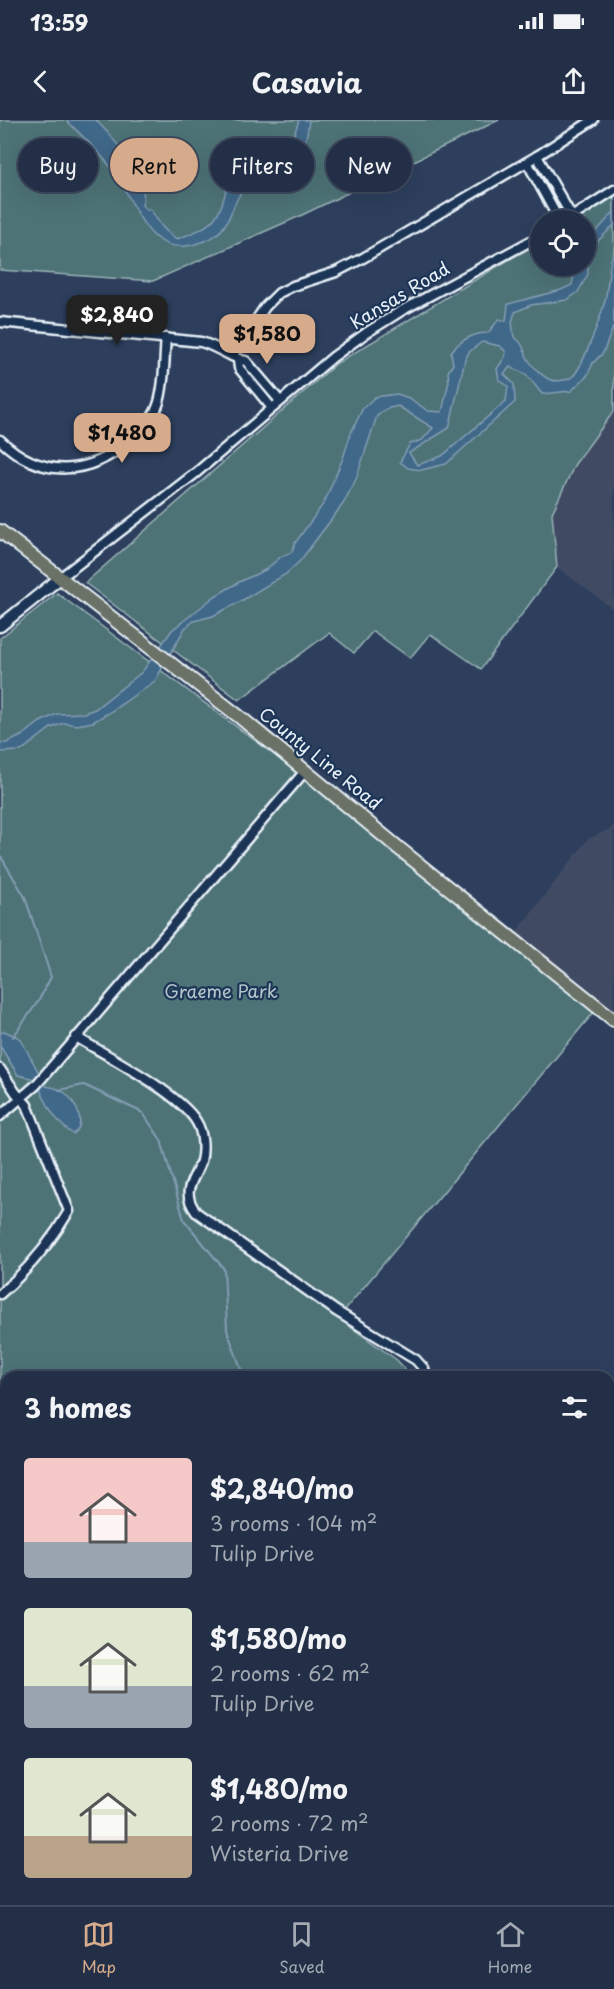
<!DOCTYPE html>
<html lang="en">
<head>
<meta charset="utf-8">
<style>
  :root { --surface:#222f46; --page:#2e3b51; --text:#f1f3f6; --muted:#a2a9b3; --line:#3f4a5f; --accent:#d6ab8b }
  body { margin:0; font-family:"Playpen Sans",sans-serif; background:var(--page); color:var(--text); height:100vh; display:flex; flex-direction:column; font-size:22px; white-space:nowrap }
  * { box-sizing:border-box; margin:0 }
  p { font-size:20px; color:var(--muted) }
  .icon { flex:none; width:33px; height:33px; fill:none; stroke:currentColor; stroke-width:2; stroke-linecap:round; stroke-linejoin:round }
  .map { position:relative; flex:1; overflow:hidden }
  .side { position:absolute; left:0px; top:1251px; width:615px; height:534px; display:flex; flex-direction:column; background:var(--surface); border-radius:18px 18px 0 0; box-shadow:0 6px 24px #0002,0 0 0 2px var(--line) }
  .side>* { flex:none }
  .top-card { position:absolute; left:18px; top:18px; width:579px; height:54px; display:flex; gap:12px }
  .fabs { position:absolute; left:530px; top:90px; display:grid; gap:12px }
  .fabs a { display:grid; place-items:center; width:66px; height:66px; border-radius:50%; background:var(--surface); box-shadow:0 6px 24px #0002,0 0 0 2px var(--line); font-size:30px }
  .price { position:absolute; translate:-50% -51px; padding:0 14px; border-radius:12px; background:var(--accent); color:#111; font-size:20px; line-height:39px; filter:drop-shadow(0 2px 3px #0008) }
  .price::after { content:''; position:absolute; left:50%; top:36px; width:18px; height:14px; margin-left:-9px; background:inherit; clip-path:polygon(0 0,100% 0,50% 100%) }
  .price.current { background:#222; color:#fff }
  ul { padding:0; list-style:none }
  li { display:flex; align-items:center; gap:18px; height:150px; padding:0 24px }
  li span { display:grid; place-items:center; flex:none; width:168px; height:120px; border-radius:6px; color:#555 }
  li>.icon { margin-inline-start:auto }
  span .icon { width:72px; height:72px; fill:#fffc; stroke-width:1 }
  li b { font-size:26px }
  h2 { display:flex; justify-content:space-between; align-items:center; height:72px; padding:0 24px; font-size:26px }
  .tag { padding:0 21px; border-radius:27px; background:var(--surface); box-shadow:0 6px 24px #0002,0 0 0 2px var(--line); font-size:21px; line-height:54px }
  .tag.current { background:var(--accent); color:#111 }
  .status { display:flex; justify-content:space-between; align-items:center; height:42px; padding:0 30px; background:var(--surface); direction:ltr }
  .status svg { height:16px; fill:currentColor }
  header { display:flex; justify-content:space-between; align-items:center; height:78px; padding:0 24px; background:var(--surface); font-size:27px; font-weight:700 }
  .dock { display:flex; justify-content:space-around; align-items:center; height:84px; border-top:2px solid var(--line); background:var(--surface); font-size:16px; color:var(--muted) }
  .dock a { display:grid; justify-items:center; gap:3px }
  .dock .current { color:var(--accent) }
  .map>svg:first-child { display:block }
  .built { fill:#404b64 }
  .green { fill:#4d7376; stroke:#9ab2b7; stroke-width:1.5 }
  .water { fill:#416789; stroke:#849eb5; stroke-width:1.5; fill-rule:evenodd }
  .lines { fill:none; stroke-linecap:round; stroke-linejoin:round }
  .stream { stroke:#849eb5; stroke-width:2 }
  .minor-casing { stroke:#e8f1f8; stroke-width:13 }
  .tertiary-casing { stroke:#e8f1f8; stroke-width:15 }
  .primary-casing { stroke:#e8f1f8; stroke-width:16 }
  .minor { stroke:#1d3557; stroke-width:8 }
  .tertiary { stroke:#1d3557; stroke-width:10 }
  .primary { stroke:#6a7166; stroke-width:12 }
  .labels { text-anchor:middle; stroke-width:4.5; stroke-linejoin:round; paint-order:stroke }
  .street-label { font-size:18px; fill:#e8f1f8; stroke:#1d3557 }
  .park-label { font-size:18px; fill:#b2c5ca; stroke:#1d3557 }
</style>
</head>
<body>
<div class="status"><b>13:59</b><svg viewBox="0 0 49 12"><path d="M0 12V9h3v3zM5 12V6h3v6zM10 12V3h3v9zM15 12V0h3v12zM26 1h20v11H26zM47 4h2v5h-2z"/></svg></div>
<header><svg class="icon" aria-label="back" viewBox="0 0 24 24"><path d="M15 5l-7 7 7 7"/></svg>Casavia<svg class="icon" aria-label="share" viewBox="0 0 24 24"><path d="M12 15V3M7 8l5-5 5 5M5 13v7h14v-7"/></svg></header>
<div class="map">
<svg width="614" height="1785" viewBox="0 0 614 1785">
  <rect width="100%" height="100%" fill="#2d3f5d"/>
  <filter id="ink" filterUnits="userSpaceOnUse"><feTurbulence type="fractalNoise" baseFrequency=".0167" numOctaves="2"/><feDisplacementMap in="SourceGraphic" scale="12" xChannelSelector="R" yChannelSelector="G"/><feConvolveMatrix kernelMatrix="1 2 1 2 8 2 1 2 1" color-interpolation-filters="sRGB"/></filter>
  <g filter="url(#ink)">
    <g class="built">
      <path d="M614,291V490L557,447L552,393L575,344Z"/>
      <path d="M614,705V892L514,815L588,719L610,709Z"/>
      <path d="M6,1703V1779H498L497,1785H7L0,1776V1708Z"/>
    </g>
    <g class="green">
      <path d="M0,0H499L300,96L153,161L0,150Z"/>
      <path d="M614,76V291L575,344L552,393L557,447L481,549L430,514L410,538L373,511L354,533L329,513L239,580L85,463L337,243L540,121V146H585V100H574Z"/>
      <path d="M57,473L300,654L594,892L338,1198L397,1240L412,1257H6V1293L0,1286V518Z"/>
    </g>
    <g class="water">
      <path d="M66,0H96C111,15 140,49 143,71C144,75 143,81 142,85L146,89H150C161,104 160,108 177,119C213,105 219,102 228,62L269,39L275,31L292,21L299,0H309C305,38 298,40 265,56C258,59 250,62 245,67C233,80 231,103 217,114C210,120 200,123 192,125C147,136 136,84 116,54C102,34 83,17 66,0Z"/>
      <path d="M614,92V105L593,126L588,136V154L578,172L567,180L531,185L515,192L512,202L514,217C524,223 523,229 528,239C532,246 544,258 551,260C557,262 569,260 573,256C583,247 604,189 606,175C609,160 608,144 614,131V205L603,233L593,243L587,256L571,271L542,274L526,254L510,247L504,254L514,264L515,282L446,344L421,350L408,348L400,342L410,324L422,320L433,308L398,286L386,289L377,296L356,359L343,384L300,441L286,454L241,481L213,496L194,501L185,508L155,561L110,592L93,602L77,605L64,603L51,608L21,631L0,632V623H7L23,615L40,602L57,594L84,593L95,589L142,552L172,510L191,495L215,476L239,462L265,450L282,436L292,432L295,423L324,383L343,338L351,313L363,288L375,277L397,274L409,278L428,291L442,292L449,261L448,252L453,244L451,232C460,220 474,213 488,213L499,199L506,201L508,184L561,170L572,165L575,146H585V124ZM482,222L500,226L506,232L505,237L497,249L499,260L508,266L506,281L442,336L417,345L409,333L449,308L465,240L469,232Z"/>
      <path d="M4,911L20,918L46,966C52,967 59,968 64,972C75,981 88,1004 73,1014C52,1000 46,981 35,959L18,955L0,926V914Z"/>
    </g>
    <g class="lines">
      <g class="stream">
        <path d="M0,735L25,777L51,857L39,880L13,917"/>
        <path d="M59,970L84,965L143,993L161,1020L184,1100L224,1149L227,1210L244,1257"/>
      </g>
      <g class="minor-casing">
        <g id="minor">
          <path d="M537,36L572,97"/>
          <path d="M527,42L559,100"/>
          <path d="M567,100L614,70"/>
          <path d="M0,202L201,222C217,226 234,240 246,241L280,281"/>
          <path d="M232,236L265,187L279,173L293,166L336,152L363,138L537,36L593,0"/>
          <path d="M238,240L239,248L272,288"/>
          <path d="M0,320C42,360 90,356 132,319C143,310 155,296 159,282C165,262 164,238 166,218"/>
          <path d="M60,458L197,352L333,237L366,213L401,191L540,116"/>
          <path d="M76,917C106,935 179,973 196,1001C203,1012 204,1029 201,1041C194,1061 180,1071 196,1092L336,1191L416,1240L424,1249L426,1257"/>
          <path d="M0,949L16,973L27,985L69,1091C51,1122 28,1150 0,1174"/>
          <path d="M0,996L36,965L306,650"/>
          <path d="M609,1335L614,1333"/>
          <path d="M609,1654L614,1660"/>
        </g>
      </g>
      <g class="tertiary-casing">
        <path id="tertiary" d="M0,506L60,458"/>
      </g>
      <g class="primary-casing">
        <path id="primary" d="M0,411L241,598L401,730L614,900"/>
      </g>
      <use href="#minor" class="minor"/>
      <use href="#tertiary" class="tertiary"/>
      <use href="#primary" class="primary"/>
    </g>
  </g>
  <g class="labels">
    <g class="street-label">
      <text transform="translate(400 176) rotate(-31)" y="6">Kansas Road</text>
      <text transform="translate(320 639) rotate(39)" y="6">County Line Road</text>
    </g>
    <g class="park-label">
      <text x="221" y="878">Graeme Park</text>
    </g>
  </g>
</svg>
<div class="fabs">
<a><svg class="icon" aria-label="locate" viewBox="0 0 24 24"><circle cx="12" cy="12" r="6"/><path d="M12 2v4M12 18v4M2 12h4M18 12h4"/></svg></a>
</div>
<b class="price current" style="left:117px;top:226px">$2,840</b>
<b class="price" style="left:267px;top:245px">$1,580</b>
<b class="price" style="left:122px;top:344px">$1,480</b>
<div class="top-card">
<a class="tag">Buy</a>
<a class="tag current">Rent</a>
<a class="tag">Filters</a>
<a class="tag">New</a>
</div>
<section class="side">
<h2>3 homes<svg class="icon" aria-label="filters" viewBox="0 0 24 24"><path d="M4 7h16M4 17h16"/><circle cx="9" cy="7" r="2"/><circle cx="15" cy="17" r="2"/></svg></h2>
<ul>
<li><span style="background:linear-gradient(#f6c9c9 70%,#9aa5b1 0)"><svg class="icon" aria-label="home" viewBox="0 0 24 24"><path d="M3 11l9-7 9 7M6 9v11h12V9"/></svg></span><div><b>$2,840/mo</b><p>3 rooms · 104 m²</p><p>Tulip Drive</p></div></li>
<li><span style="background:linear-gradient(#dfe7d0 65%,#9aa5b1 0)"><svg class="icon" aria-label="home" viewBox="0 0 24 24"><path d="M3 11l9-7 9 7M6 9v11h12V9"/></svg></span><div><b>$1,580/mo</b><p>2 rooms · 62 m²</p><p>Tulip Drive</p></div></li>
<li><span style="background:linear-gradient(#dfe7d0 65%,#b9a48a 0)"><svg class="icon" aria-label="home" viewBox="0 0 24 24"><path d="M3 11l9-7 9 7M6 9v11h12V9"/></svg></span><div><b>$1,480/mo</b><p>2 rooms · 72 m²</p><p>Wisteria Drive</p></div></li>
</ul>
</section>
</div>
<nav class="dock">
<a class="current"><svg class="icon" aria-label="map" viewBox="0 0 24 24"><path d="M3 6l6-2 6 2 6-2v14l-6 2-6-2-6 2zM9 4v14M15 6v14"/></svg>Map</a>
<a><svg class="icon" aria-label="saved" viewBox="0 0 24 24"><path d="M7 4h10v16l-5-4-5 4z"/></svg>Saved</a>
<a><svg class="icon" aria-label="home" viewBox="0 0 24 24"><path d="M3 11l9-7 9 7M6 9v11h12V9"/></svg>Home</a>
</nav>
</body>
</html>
